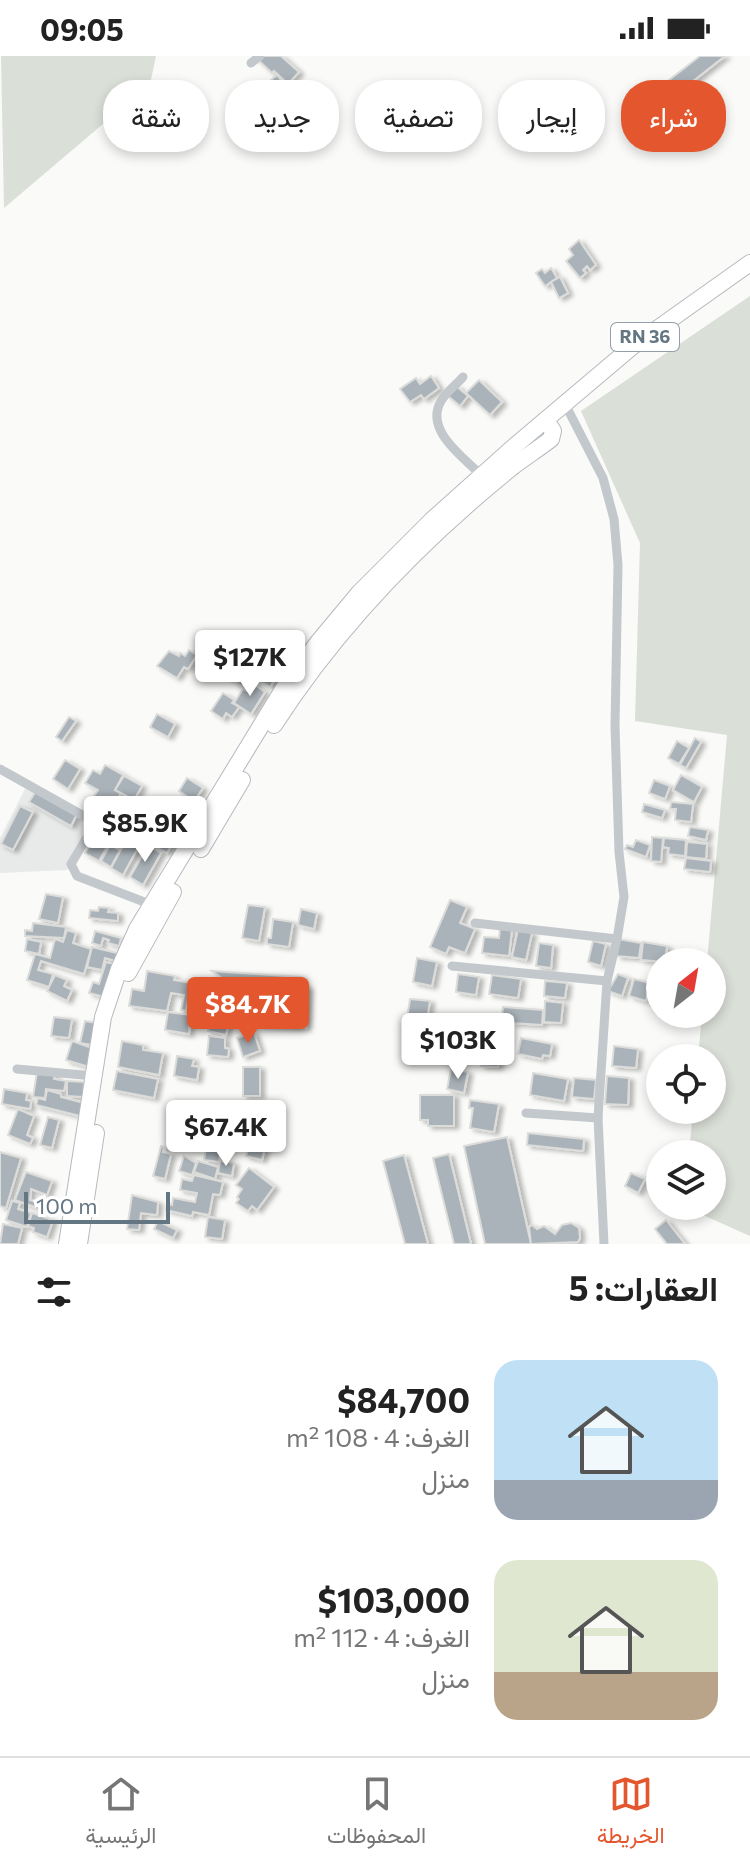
<!DOCTYPE html>
<html lang="ar">
<head>
<meta charset="utf-8">
<style>
  :root { --surface:#fff; --page:#f2f2f2; --text:#222; --muted:#767676; --line:#e0e0e0; --accent:#e4572e }
  body { margin:0; font-family:Commissioner,Vazirmatn,sans-serif; background:var(--page); color:var(--text); direction:rtl; height:100vh; display:flex; flex-direction:column; font-size:30px; white-space:nowrap }
  * { box-sizing:border-box; margin:0 }
  p { font-size:26px; color:var(--muted) }
  .icon { flex:none; width:44px; height:44px; fill:none; stroke:currentColor; stroke-width:2; stroke-linecap:round; stroke-linejoin:round }
  .map { position:relative; height:1188px; overflow:hidden; direction:ltr }
  .side { display:flex; flex-direction:column; background:var(--surface); flex:1 }
  .side>* { flex:none }
  .hud { position:absolute; left:24px; top:24px; width:702px; height:72px; direction:rtl; display:flex; gap:16px }
  .needle { width:52px; rotate:31deg }
  .fabs { position:absolute; left:646px; top:892px; display:grid; gap:16px }
  .fabs a { display:grid; place-items:center; width:80px; height:80px; border-radius:50%; background:var(--surface); box-shadow:0 4px 12px #0003; font-size:40px }
  .scale { position:absolute; left:24px; bottom:20px; width:146px; box-sizing:border-box; padding-left:8px; border:4px solid #657683; border-top:0; font-size:22px; line-height:28px; white-space:nowrap; color:#657683; -webkit-text-stroke:6px #fff; paint-order:stroke }
  .price { position:absolute; translate:-50% -68px; padding:0 18px; border-radius:8px; background:#fff; color:#222; font-size:26px; line-height:52px; filter:drop-shadow(0 2px 4px #0008) }
  .price::after { content:''; position:absolute; left:50%; top:48px; width:24px; height:18px; margin-left:-12px; background:inherit; clip-path:polygon(0 0,100% 0,50% 100%) }
  .price.current { background:var(--accent); color:#fff }
  ul { padding:0; list-style:none }
  li { display:flex; align-items:center; gap:24px; height:200px; padding:0 32px }
  li span { display:grid; place-items:center; flex:none; width:224px; height:160px; border-radius:24px; color:#555 }
  li>.icon { margin-inline-start:auto }
  span .icon { width:96px; height:96px; fill:#fffc; stroke-width:1 }
  li b { font-size:34px }
  h2 { display:flex; justify-content:space-between; align-items:center; height:96px; padding:0 32px; font-size:34px }
  .tag { padding:0 28px; border-radius:32px; background:var(--surface); box-shadow:0 4px 12px #0003; font-size:28px; line-height:72px }
  .tag.current { background:var(--accent); color:#fff }
  .status { display:flex; justify-content:space-between; align-items:center; height:56px; padding:0 40px; background:var(--surface); direction:ltr }
  .status svg { height:22px; fill:currentColor }
  .dock { display:flex; justify-content:space-around; align-items:center; height:112px; border-top:2px solid var(--line); background:var(--surface); font-size:22px; color:var(--muted) }
  .dock a { display:grid; justify-items:center; gap:4px }
  .dock .current { color:var(--accent) }
  .map>svg:first-child { display:block }
  .built { fill:#e8e9e9 }
  .green { fill:#dadfd7 }
  .building { fill:#aab3b9; stroke:#dcdcda; stroke-width:2; filter:url(#shadow) }
  .lines { fill:none; stroke-linecap:round; stroke-linejoin:round }
  .primary-casing { stroke:#b5babe; stroke-width:18 }
  .street { stroke:#c3c8cc; stroke-width:9 }
  .primary { stroke:#fff; stroke-width:16 }
  .labels { text-anchor:middle; stroke-width:8; stroke-linejoin:round; paint-order:stroke }
  .shield { fill:#fff; stroke:#939fa8; stroke-width:2 }
  .shield-label { font-size:18px; font-weight:bold; fill:#657683 }
</style>
</head>
<body>
<div class="status"><b>09:05</b><svg viewBox="0 0 49 12"><path d="M0 12V9h3v3zM5 12V6h3v6zM10 12V3h3v9zM15 12V0h3v12zM26 1h20v11H26zM47 4h2v5h-2z"/></svg></div>
<div class="map">
<svg width="750" height="1188" viewBox="0 0 750 1188">
  <defs>
    <filter id="shadow"><feDropShadow dx="4.5" dy="2.5" stdDeviation="2" flood-color="#0004"/></filter>
  </defs>
  <rect width="100%" height="100%" fill="#fafaf8"/>
  <path class="built" d="M27,729L93,767L67,814L0,817V782Z"/>
  <g class="green">
    <path d="M1,0H156L150,28L4,152Z"/>
    <path d="M750,240V1180L685,1151L712,1150V1098H689L693,1054H712V1002H698L702,958H712V906H707L727,679L635,665L640,487L581,355Z"/>
  </g>
  <g class="building">
    <path d="M258,0H281L299,16L288,28L274,15L272,17L256,2Z"/>
    <path d="M700,0H725L674,40L664,28Z"/>
    <path d="M277,19L288,32L270,44L260,33Z"/>
    <path d="M250,36L263,45L254,59L241,50Z"/>
    <path d="M579,184L596,209L590,214L587,210L583,214L586,217L580,222L566,205L573,199L569,193Z"/>
    <path d="M551,212L557,222L545,230L536,217L542,213L545,217Z"/>
    <path d="M560,221L568,237L559,242L551,226Z"/>
    <path d="M431,320L439,332L424,343L421,339L410,346L400,333L416,322L420,328Z"/>
    <path d="M479,324L502,346L490,359L466,337Z"/>
    <path d="M456,330L468,340L460,350L448,340Z"/>
    <path d="M233,590L255,605L247,617L223,606Z"/>
    <path d="M189,594L197,599L188,613L184,611L177,622L157,610L169,595L179,600L180,597L185,600Z"/>
    <path d="M256,605L278,619L270,631L248,617Z"/>
    <path d="M229,608L250,621L244,631L223,618Z"/>
    <path d="M252,627L265,636L251,658L234,647L243,633L247,635Z"/>
    <path d="M223,637L234,644L232,647L239,651L232,661L226,657L223,663L211,655Z"/>
    <path d="M157,658L175,668L168,681L150,671Z"/>
    <path d="M69,661L76,665L62,685L56,681Z"/>
    <path d="M695,682L701,686L686,712L680,709Z"/>
    <path d="M677,685L689,692L679,708L668,702Z"/>
    <path d="M65,704L80,713L68,733L53,723Z"/>
    <path d="M105,709L123,719L115,734L121,737L108,759L89,748L98,734L85,727L93,714L100,718Z"/>
    <path d="M681,719L702,731L694,746L673,734Z"/>
    <path d="M124,720L142,730L134,744L115,734Z"/>
    <path d="M187,722L203,732L194,745L179,735Z"/>
    <path d="M654,724L670,730L665,743L649,737Z"/>
    <path d="M36,735L77,758L71,770L29,746Z"/>
    <path d="M671,746L693,748L691,766L675,764L676,753H670Z"/>
    <path d="M644,748L665,754L662,762L642,756Z"/>
    <path d="M20,750L33,756L13,794L1,788Z"/>
    <path d="M174,751L188,759L178,776L164,768Z"/>
    <path d="M160,752L169,758L154,781L145,775Z"/>
    <path d="M102,765L128,779L121,792L95,778Z"/>
    <path d="M163,768L169,771L157,791L147,785L149,782L153,784Z"/>
    <path d="M690,771L708,774L706,784L688,780Z"/>
    <path d="M169,772L178,777L167,797L158,792Z"/>
    <path d="M129,779L141,786L123,819L111,812Z"/>
    <path d="M652,781L663,782L661,806L651,805Z"/>
    <path d="M664,782L686,784L685,800L668,798L669,792L663,791Z"/>
    <path d="M93,783L107,791L99,805L85,797Z"/>
    <path d="M636,784L650,789L646,801L625,793L627,789L633,791Z"/>
    <path d="M142,786L161,797L143,829L130,821L145,795L139,791Z"/>
    <path d="M687,786L707,788L706,803L686,801Z"/>
    <path d="M110,789L120,794L111,811L101,805Z"/>
    <path d="M686,802L711,805L710,816L684,813Z"/>
    <path d="M46,838L63,841L58,867L39,863Z"/>
    <path d="M450,844L467,851L460,867L475,873L465,897L449,891L446,898L430,891Z"/>
    <path d="M248,849L265,851L259,885L242,882Z"/>
    <path d="M99,851L109,852L108,856L118,857V865L89,862L90,854L98,855Z"/>
    <path d="M301,853L317,857L314,873L298,869Z"/>
    <path d="M273,863L293,866L289,891L267,888V882H271Z"/>
    <path d="M33,867L66,871L64,882L25,880V874L32,875Z"/>
    <path d="M500,871L512,873L509,900L482,897L484,881L499,882Z"/>
    <path d="M518,873L532,877L526,904L512,901Z"/>
    <path d="M67,874L76,877L73,887L91,893L84,918L41,905L38,914L53,918L49,931L27,924L35,898L50,902L55,883L63,886Z"/>
    <path d="M95,875L121,882L119,890L108,887L109,884L103,882L101,890L92,887Z"/>
    <path d="M27,883L41,886L39,898L25,895Z"/>
    <path d="M618,883L641,887L639,902L617,900Z"/>
    <path d="M593,885L606,888L601,910L588,906Z"/>
    <path d="M643,886L667,890L665,906L641,904Z"/>
    <path d="M539,887L553,889L551,912L536,910Z"/>
    <path d="M92,891L121,898L119,906L105,902L102,914L87,911Z"/>
    <path d="M417,902L437,906L432,930L413,926Z"/>
    <path d="M106,906L118,909L108,942L89,937L93,926L99,928Z"/>
    <path d="M147,915L175,920L174,924L191,927L186,955L181,954L184,939L171,937L167,955L129,950L132,933L144,935Z"/>
    <path d="M212,915L301,921V927L308,932L306,972L262,969L228,943L229,927Z"/>
    <path d="M458,918L479,921L476,939L456,936Z"/>
    <path d="M618,918L628,922L622,940L608,935Z"/>
    <path d="M55,919L67,924L64,930L72,934L67,945L47,935Z"/>
    <path d="M492,919L521,923L518,942L489,938Z"/>
    <path d="M634,923L650,927L646,945L629,940Z"/>
    <path d="M545,925L567,927L565,942L544,940Z"/>
    <path d="M654,927L660,929V952L650,950Z"/>
    <path d="M410,943L430,945L427,964L418,963L417,971L406,969Z"/>
    <path d="M545,945L563,947L561,967L544,966Z"/>
    <path d="M503,951L543,954L542,969L512,967L513,961L502,960Z"/>
    <path d="M168,956L190,959L189,978L165,974Z"/>
    <path d="M211,957L230,961L226,979L208,975Z"/>
    <path d="M54,961L72,963L69,982L51,980Z"/>
    <path d="M85,965L96,967L92,989L80,987Z"/>
    <path d="M254,977L260,995L243,1001L237,982Z"/>
    <path d="M209,980L225,982V992L229,993L228,1001L207,999Z"/>
    <path d="M521,982L552,988L550,1000L543,999L542,1003L518,998Z"/>
    <path d="M72,985L95,993L89,1011L66,1004Z"/>
    <path d="M122,985L143,989V994L163,997L159,1019L118,1011Z"/>
    <path d="M614,990L638,993L636,1012L612,1010Z"/>
    <path d="M483,995L499,996L498,1011L481,1010Z"/>
    <path d="M177,1000L194,1003L192,1010L199,1011L197,1024L174,1020Z"/>
    <rect x="243" y="1011" width="17" height="29"/>
    <path d="M451,1013L468,1016L464,1037L447,1033Z"/>
    <path d="M117,1015L158,1023L154,1042L113,1034Z"/>
    <path d="M37,1016L55,1018L54,1023L66,1025L64,1035L46,1033L45,1042L33,1041Z"/>
    <path d="M533,1017L568,1023L564,1045L530,1039Z"/>
    <path d="M607,1020L629,1022L628,1049L605,1048Z"/>
    <path d="M574,1022L596,1024L594,1043L572,1041Z"/>
    <path d="M67,1025L84,1026L83,1041L67,1040Z"/>
    <path d="M4,1033L27,1037L26,1044L31,1045L30,1053L2,1048Z"/>
    <path d="M47,1034L61,1038V1041L84,1047L80,1060L36,1049L38,1042L45,1044Z"/>
    <path d="M420,1039H454V1070H428V1064H420Z"/>
    <path d="M470,1044L499,1048L494,1076L470,1072L473,1052H469Z"/>
    <path d="M18,1053L34,1060L27,1079L33,1082L30,1088L8,1079Z"/>
    <path d="M48,1061L59,1064L52,1092L40,1089Z"/>
    <path d="M528,1077L584,1083L583,1095L527,1089Z"/>
    <path d="M507,1081L531,1188H485L464,1090Z"/>
    <path d="M251,1084L266,1088L262,1104L246,1100Z"/>
    <path d="M207,1089L221,1091L219,1106L204,1104Z"/>
    <path d="M161,1090L164,1091L163,1096L171,1098L165,1123L153,1120Z"/>
    <path d="M0,1096L21,1102L6,1152L0,1150Z"/>
    <path d="M449,1098L471,1188H454L433,1102Z"/>
    <path d="M404,1099L428,1188H405L383,1105Z"/>
    <path d="M184,1100L196,1107L192,1119L179,1115Z"/>
    <path d="M198,1105L218,1111L215,1123L194,1116Z"/>
    <path d="M220,1105L234,1107L232,1120L218,1117Z"/>
    <path d="M249,1112L274,1131L257,1154L252,1150L248,1155L236,1147L239,1143L237,1141L242,1133L236,1129Z"/>
    <path d="M26,1116L52,1125L47,1139L31,1133L30,1144L37,1146L35,1151L15,1144Z"/>
    <path d="M631,1117L645,1123L638,1137L625,1130Z"/>
    <path d="M194,1119L223,1126L220,1139L213,1138L209,1159L193,1156L192,1160L166,1154L167,1148L172,1149L173,1142L195,1146L197,1137L180,1134L182,1123L192,1125Z"/>
    <path d="M132,1139L158,1146L157,1159L141,1157L139,1174L127,1173Z"/>
    <path d="M12,1145L20,1147L18,1153L31,1157L27,1171L6,1164Z"/>
    <path d="M32,1157L53,1164L47,1181L33,1176L34,1172L28,1170Z"/>
    <path d="M208,1161L225,1164L222,1183L205,1181Z"/>
    <path d="M666,1164L685,1188H667L655,1173Z"/>
    <path d="M158,1165L177,1174L173,1182L154,1173Z"/>
    <path d="M571,1167L579,1172L580,1182L578,1186L531,1188L529,1171L532,1169L537,1173L544,1170L555,1178L562,1169Z"/>
    <path d="M3,1168L22,1172L18,1188H0Z"/>
  </g>
  <g class="lines">
    <g class="primary-casing">
      <g id="primary">
        <path d="M274,669C337,571 421,485 511,412C524,402 538,393 551,383L553,375L546,364"/>
        <path d="M201,793L242,724"/>
        <path d="M128,917L173,836"/>
        <path d="M67,1188L103,961L119,913L137,873L284,632L319,585L359,537L432,464L517,388L633,290L750,207"/>
        <path d="M79,1188L96,1077"/>
      </g>
    </g>
    <g class="street">
      <path d="M251,7L260,0"/>
      <path d="M463,321C456,329 446,336 441,345C424,374 463,401 481,419"/>
      <path d="M565,348L603,422L614,463L618,509L615,670L619,796L624,841L617,883L607,925L598,1062L604,1188"/>
      <path d="M0,713L91,764L92,773L71,808L77,820L152,849"/>
      <path d="M475,867L617,883"/>
      <path d="M452,910L607,925"/>
      <path d="M17,1013L94,1020"/>
      <path d="M526,1057L598,1062"/>
    </g>
    <use href="#primary" class="primary"/>
  </g>
  <g class="labels">
    <rect class="shield" x="611" y="267" width="68" height="28" rx="6"/>
    <g class="shield-label">
      <text x="645" y="287">RN 36</text>
    </g>
  </g>
</svg>
<div class="fabs">
<a><svg class="needle" viewBox="-14 -14 28 28"><path d="M0-13l5 13h-10z" fill="#e53935"/><path d="M0 13l5-13h-10z" fill="#767676"/></svg></a>
<a><svg class="icon" aria-label="locate" viewBox="0 0 24 24"><circle cx="12" cy="12" r="6"/><path d="M12 2v4M12 18v4M2 12h4M18 12h4"/></svg></a>
<a><svg class="icon" aria-label="layers" viewBox="0 0 24 24"><path d="M12 4l9 5-9 5-9-5zM3 14l9 5 9-5"/></svg></a>
</div>
<div class="scale">100 m</div>
<b class="price" style="left:250px;top:642px">$127K</b>
<b class="price" style="left:145px;top:808px">$85.9K</b>
<b class="price current" style="left:248px;top:989px">$84.7K</b>
<b class="price" style="left:458px;top:1025px">$103K</b>
<b class="price" style="left:226px;top:1112px">$67.4K</b>
<div class="hud">
<a class="tag current">شراء</a>
<a class="tag">إيجار</a>
<a class="tag">تصفية</a>
<a class="tag">جديد</a>
<a class="tag">شقة</a>
</div>
</div>
<section class="side">
<h2>العقارات: 5<svg class="icon" aria-label="filters" viewBox="0 0 24 24"><path d="M4 7h16M4 17h16"/><circle cx="9" cy="7" r="2"/><circle cx="15" cy="17" r="2"/></svg></h2>
<ul>
<li><span style="background:linear-gradient(#bfe0f5 75%,#9aa5b1 0)"><svg class="icon" aria-label="home" viewBox="0 0 24 24"><path d="M3 11l9-7 9 7M6 9v11h12V9"/></svg></span><div><b>$84,700</b><p>الغرف: 4 · 108 m²</p><p>منزل</p></div></li>
<li><span style="background:linear-gradient(#dfe7d0 70%,#b9a48a 0)"><svg class="icon" aria-label="home" viewBox="0 0 24 24"><path d="M3 11l9-7 9 7M6 9v11h12V9"/></svg></span><div><b>$103,000</b><p>الغرف: 4 · 112 m²</p><p>منزل</p></div></li>
</ul>
</section>
<nav class="dock">
<a class="current"><svg class="icon" aria-label="map" viewBox="0 0 24 24"><path d="M3 6l6-2 6 2 6-2v14l-6 2-6-2-6 2zM9 4v14M15 6v14"/></svg>الخريطة</a>
<a><svg class="icon" aria-label="saved" viewBox="0 0 24 24"><path d="M7 4h10v16l-5-4-5 4z"/></svg>المحفوظات</a>
<a><svg class="icon" aria-label="home" viewBox="0 0 24 24"><path d="M3 11l9-7 9 7M6 9v11h12V9"/></svg>الرئيسية</a>
</nav>
</body>
</html>
